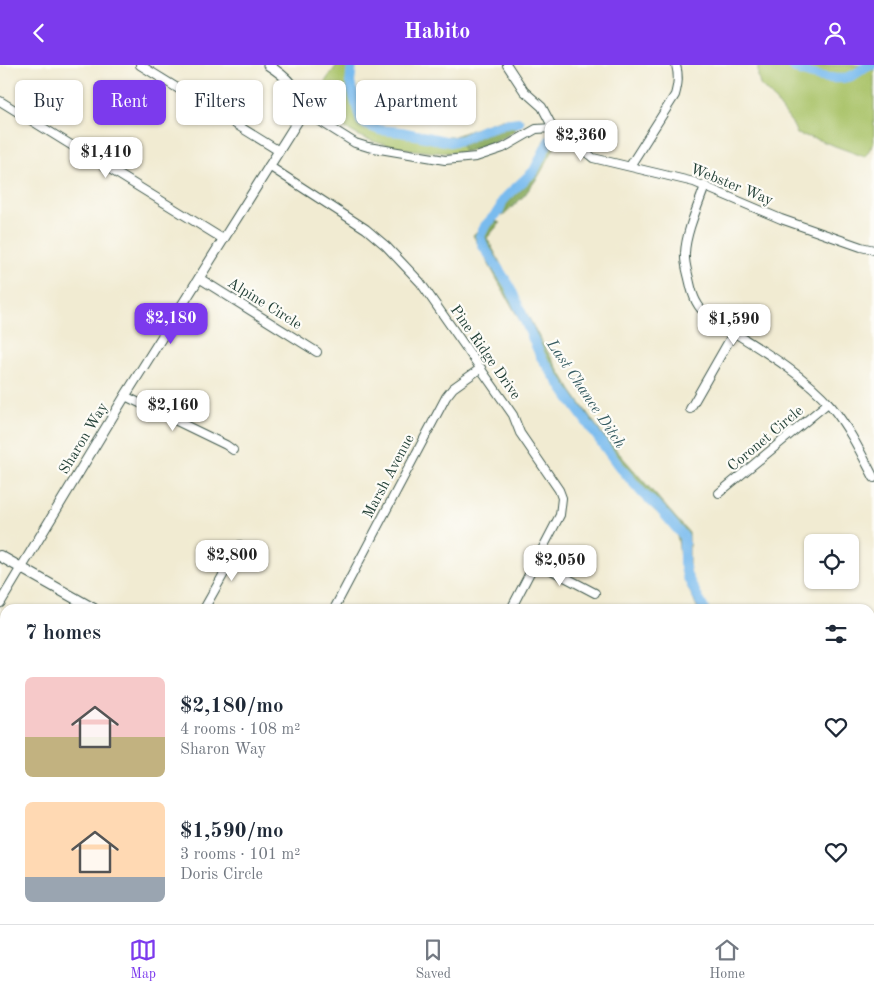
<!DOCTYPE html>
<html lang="en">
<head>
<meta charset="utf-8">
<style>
  :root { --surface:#fff; --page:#f6f6f7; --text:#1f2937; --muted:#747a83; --line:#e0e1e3; --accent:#7c3aed }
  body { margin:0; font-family:"Old Standard TT",serif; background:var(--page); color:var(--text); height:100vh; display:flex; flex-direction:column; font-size:19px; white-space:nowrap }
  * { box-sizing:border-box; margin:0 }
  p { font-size:16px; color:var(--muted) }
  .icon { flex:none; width:28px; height:28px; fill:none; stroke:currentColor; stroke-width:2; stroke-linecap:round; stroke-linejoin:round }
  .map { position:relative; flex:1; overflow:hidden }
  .details { position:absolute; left:0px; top:539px; width:875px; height:321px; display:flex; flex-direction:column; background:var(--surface); border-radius:15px 15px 0 0; box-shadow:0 1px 4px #0004 }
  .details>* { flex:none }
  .guide { position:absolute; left:15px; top:15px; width:500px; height:45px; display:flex; gap:10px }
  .tools { position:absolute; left:804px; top:469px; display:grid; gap:10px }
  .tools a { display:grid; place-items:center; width:55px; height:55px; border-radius:8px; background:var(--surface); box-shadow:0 1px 4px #0004; font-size:25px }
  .price { position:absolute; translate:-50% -42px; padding:0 11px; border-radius:10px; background:#fff; color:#222; font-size:16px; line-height:32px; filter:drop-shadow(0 1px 2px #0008) }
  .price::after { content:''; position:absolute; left:50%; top:30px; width:15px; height:11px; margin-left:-8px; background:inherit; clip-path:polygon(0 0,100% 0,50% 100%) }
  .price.on { background:var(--accent); color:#fff }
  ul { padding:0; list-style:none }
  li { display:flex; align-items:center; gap:15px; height:125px; padding:0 25px }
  li span { display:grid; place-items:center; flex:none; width:140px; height:100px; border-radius:8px; color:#555 }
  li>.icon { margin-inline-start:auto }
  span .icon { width:60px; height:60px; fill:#fffc; stroke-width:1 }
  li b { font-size:21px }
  h2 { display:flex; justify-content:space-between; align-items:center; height:60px; padding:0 25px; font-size:21px }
  .chip { padding:0 18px; border-radius:8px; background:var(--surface); box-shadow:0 1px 4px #0004; font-size:18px; line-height:45px }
  .chip.on { background:var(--accent); color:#fff }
  header { display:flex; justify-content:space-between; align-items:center; height:65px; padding:0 25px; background:var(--accent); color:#fff; font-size:22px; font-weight:700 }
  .tabs { display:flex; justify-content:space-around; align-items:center; height:70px; border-top:1px solid var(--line); background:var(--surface); font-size:14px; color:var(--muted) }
  .tabs a { display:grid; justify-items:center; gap:2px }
  .tabs .on { color:var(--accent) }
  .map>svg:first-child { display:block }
  .green { fill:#a9c267; stroke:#64804e }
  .forest { fill:#86a85c; stroke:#527248 }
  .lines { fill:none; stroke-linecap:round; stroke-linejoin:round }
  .canal { stroke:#79bbee; stroke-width:10 }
  .minor-casing { stroke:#3e574c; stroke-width:10 }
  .tertiary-casing { stroke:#3e574c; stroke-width:11 }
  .secondary-casing { stroke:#3e574c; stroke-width:12 }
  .minor { stroke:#fff; stroke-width:8 }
  .tertiary { stroke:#fff; stroke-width:9 }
  .secondary { stroke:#fff; stroke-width:10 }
  .labels { text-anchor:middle; stroke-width:4.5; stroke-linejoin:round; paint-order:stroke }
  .street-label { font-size:15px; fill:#1f3d34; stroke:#fdfcf7 }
  .water-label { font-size:16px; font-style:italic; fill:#365c62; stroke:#fdfcf7 }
</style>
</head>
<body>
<header><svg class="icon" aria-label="back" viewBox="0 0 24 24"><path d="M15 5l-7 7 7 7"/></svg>Habito<svg class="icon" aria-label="person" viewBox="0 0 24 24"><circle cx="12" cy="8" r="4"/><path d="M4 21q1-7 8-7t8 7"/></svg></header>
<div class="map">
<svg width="874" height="859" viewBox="0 0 874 859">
  <rect width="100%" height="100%" fill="#fdfcf7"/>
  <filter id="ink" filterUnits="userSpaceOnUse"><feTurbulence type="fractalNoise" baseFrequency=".02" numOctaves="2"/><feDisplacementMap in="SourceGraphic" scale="10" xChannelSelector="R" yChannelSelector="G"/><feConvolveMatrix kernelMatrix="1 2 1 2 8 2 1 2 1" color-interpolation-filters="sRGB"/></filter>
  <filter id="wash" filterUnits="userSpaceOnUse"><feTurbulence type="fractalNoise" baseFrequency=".0096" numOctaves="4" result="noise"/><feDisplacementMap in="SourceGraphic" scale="20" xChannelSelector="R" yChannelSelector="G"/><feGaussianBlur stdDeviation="1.12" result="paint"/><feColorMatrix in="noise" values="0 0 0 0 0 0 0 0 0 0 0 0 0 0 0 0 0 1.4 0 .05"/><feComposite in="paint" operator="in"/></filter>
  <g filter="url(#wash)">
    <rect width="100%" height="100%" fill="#f1ebd2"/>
    <g class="green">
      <path d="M337,0H354L353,24L363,55L372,61L431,71L452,72L461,80L465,87C440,90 385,83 362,72C346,65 331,53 316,44L313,36L321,22Z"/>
      <path d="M758,0H874V77L865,92L816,74L797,69L792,58L773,33L760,20L758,11Z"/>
      <path d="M544,75H552L557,78L538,112L530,106L536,95Z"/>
      <path d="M870,644L874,646V709L870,708Z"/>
      <path d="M870,739H874V778L870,785Z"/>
      <path d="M741,855H830L828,859H739Z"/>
    </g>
    <g class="forest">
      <path d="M502,54L524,55C511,74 485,81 465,87L461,80L452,72Z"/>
      <path d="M530,106L538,112L524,131L503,151L493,145Z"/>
      <path d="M491,154L500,158L487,173L541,276L572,327L603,370L689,468V501L692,514L708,544H698C692,530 684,517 681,502C678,490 681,476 674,465C667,454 654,446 645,436C623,411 603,385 584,358C542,299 508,234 473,170Z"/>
    </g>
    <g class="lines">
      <g class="canal">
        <path d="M352,0L350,18L361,56L367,60L380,65L401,67L450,77L462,75L483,65L503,59L519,57"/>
        <path d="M791,0C802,10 834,16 848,12C857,10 862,2 872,0"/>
        <path d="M549,76L534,106L508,130L502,137L499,146L485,161L480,171L483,181L509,220L541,292L572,337L618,400L643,429L660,444L684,472V498L687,511L704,544"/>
        <path d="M870,703L874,704"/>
      </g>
    </g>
  </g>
  <g filter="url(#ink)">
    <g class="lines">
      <g class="minor-casing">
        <g id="minor">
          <path d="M140,0L279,86"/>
          <path d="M507,0L524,26L542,42L553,63"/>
          <path d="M0,36L223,174"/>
          <path d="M304,46L355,78L368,82L445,95L476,92L503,83L536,64L553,63L562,67L593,93L694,117L781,154L861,182L874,185"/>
          <path d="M269,101L366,164L386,181L420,217L513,350L520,368L559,425L562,433L560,450L511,544"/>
          <path d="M630,101L675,30C678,19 679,11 676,0"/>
          <path d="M705,121C698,141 686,167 685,188C684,198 688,208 690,218C693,232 697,242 708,251C749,278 799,304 831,341C849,363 861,388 874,413"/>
          <path d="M199,213L317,287"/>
          <path d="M125,331L226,380L233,385"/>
          <path d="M690,344L734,267"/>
          <path d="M719,428L828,338"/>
          <path d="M536,497L595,528"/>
          <path d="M204,544L240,480"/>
          <path d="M334,544L446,332L453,323L481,303"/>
          <path d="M0,796L5,788"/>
          <path d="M332,855L339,859"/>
          <path d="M123,859L126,855"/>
          <path d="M552,859L555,855"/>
        </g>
      </g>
      <g class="tertiary-casing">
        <path id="tertiary" d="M0,538L125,331L304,46C299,24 287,12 268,0"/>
      </g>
      <g class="secondary-casing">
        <g id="secondary">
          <path d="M0,491L94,544"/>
          <path d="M689,855L695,859"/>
        </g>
      </g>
      <use href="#minor" class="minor"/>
      <use href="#tertiary" class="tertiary"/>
      <use href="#secondary" class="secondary"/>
    </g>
  </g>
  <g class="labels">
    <g class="street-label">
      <text transform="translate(732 119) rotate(22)" y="5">Webster Way</text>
      <text transform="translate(265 238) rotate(32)" y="5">Alpine Circle</text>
      <text transform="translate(486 287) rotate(55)" y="5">Pine Ridge Drive</text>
      <text transform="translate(83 373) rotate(-59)" y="5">Sharon Way</text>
      <text transform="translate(765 373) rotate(-40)" y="5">Coronet Circle</text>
      <text transform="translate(388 411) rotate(-62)" y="5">Marsh Avenue</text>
    </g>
    <g class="water-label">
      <text transform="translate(587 328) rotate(56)" y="6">Last Chance Ditch</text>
    </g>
  </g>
</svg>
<div class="tools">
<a><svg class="icon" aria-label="locate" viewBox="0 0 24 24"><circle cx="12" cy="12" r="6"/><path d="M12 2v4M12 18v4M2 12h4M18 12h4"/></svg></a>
</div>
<b class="price" style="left:581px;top:97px">$2,360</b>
<b class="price" style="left:106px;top:114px">$1,410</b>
<b class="price on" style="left:171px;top:280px">$2,180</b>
<b class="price" style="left:734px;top:281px">$1,590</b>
<b class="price" style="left:173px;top:367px">$2,160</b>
<b class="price" style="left:232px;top:517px">$2,800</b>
<b class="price" style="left:560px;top:522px">$2,050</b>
<div class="guide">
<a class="chip">Buy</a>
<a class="chip on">Rent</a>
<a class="chip">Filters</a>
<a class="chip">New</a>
<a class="chip">Apartment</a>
</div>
<section class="details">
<h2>7 homes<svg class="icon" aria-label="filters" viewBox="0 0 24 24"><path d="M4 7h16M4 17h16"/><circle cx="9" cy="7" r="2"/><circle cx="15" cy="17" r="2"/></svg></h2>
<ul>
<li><span style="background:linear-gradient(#f6c9c9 60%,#c2b280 0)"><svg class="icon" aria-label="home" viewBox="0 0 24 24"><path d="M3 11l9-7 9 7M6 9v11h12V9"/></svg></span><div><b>$2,180/mo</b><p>4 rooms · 108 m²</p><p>Sharon Way</p></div><svg class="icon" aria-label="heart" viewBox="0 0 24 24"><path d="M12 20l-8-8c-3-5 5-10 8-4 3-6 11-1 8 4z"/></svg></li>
<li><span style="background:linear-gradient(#ffd9b3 75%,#9aa5b1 0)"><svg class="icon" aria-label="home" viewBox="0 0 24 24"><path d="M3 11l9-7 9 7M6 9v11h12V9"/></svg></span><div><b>$1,590/mo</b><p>3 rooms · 101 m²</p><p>Doris Circle</p></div><svg class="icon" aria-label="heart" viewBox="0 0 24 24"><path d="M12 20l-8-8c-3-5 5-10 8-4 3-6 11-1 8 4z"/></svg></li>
</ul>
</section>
</div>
<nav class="tabs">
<a class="on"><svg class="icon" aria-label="map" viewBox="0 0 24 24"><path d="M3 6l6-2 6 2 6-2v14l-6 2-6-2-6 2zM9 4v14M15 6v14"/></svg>Map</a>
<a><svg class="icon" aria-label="saved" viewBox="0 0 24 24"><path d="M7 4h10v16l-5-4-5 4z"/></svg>Saved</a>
<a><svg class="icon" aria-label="home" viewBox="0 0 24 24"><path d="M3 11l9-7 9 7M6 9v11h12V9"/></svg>Home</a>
</nav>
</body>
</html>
